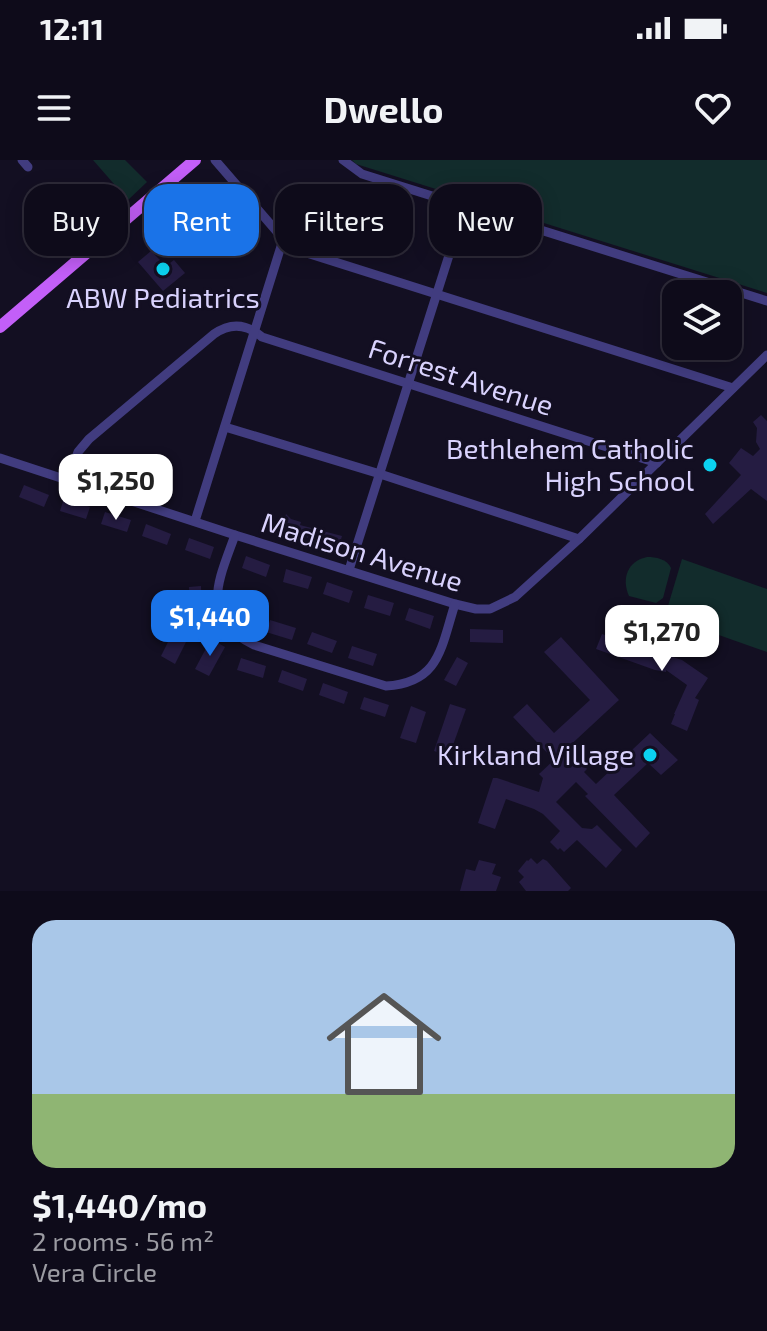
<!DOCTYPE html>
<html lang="en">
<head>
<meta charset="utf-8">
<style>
  :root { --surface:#0e0b1a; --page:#171423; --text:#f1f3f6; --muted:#9b9ba2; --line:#2e2b39; --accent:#1a73e8 }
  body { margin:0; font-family:"Exo 2",sans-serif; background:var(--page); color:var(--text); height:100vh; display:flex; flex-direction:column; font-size:30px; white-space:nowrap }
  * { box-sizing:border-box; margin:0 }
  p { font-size:26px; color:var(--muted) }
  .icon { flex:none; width:44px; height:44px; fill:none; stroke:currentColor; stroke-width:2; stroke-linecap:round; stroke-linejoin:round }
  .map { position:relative; height:731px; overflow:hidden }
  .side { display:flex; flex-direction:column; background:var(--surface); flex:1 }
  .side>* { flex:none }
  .guide { position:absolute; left:24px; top:24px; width:720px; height:72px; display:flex; gap:16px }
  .controls { position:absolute; left:662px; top:120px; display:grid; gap:16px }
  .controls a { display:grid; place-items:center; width:80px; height:80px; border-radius:16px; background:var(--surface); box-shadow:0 4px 20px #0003,0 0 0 2px var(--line); font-size:40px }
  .price { position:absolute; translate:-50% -68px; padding:0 18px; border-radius:16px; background:#fff; color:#222; font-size:26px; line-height:52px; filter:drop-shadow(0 2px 4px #0008) }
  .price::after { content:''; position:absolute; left:50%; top:48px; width:24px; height:18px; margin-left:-12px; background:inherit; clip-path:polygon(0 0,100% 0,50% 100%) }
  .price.active { background:var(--accent); color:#fff }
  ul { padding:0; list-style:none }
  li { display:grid; align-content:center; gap:16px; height:424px; padding:0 32px }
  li+li { border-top:2px solid var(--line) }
  li span { display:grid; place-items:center; height:248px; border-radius:24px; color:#555 }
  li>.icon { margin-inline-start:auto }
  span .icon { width:144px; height:144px; fill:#fffc; stroke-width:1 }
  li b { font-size:34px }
  .chip { padding:0 28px; border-radius:24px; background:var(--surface); box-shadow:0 4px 20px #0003,0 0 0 2px var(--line); font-size:28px; line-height:72px }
  .chip.active { background:var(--accent); color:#fff }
  .status { display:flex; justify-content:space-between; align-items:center; height:56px; padding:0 40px; background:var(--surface); direction:ltr }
  .status svg { height:22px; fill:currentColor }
  header { display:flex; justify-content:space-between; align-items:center; height:104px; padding:0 32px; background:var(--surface); font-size:36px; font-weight:700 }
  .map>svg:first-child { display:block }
  .green { fill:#122c2c }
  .building { fill:#251c42 }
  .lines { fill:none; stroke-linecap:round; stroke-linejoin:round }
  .minor { stroke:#413c7f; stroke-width:9 }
  .major { stroke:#c35ff8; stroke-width:12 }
  .poi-dot { fill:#0bd2f0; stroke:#130f22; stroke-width:3 }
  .labels { text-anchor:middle; stroke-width:6; stroke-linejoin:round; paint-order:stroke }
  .poi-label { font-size:28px; fill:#d9d2fd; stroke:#130f22; text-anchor:end }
  .street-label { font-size:28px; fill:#d9d2fd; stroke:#130f22 }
</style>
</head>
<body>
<div class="status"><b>12:11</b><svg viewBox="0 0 49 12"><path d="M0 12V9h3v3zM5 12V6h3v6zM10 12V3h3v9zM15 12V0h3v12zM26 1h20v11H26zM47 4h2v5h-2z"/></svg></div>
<header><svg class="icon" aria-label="menu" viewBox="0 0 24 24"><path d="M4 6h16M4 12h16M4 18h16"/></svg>Dwello<svg class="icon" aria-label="heart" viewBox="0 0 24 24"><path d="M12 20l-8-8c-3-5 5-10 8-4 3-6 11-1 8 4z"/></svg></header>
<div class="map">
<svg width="767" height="731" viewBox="0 0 767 731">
  <rect width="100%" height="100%" fill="#130f22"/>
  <g class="green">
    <path d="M93,0H125L147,22L128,40Z"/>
    <path d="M352,0H767V133L356,4Z"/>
    <path d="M647,397C656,397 667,399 671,408L663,438L656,443L629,436C621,418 628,401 647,397Z"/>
    <path d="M682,399L767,429V492L665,456Z"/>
  </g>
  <g class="building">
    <path d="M151,91L166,106L174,100L185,113L163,131L138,102Z"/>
    <path d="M761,255L767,261V341L751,329L713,364L705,354L741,315L729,303L741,288L753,296L760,289L756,282L757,268L753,262Z"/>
    <path d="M24,325L49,335L44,347L19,337Z"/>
    <path d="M64,338L90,347L86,359L60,351Z"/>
    <path d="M105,352L131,360L127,372L101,364Z"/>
    <path d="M286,354L291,359L301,362L300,365L342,376L339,386L305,377L282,367Z"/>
    <path d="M146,364L171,374L167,385L142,376Z"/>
    <path d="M189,378L214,387L210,399L185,390Z"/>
    <path d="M246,396L270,405L266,417L242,408Z"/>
    <path d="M286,409L312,417L308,429L283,422Z"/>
    <path d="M327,422L353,431L349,443L323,434Z"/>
    <path d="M201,426L202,453H190L189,427Z"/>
    <path d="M368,435L394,443L390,456L364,448Z"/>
    <path d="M409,448L434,456L430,469L405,460Z"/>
    <path d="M270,460L296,468L292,480L266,472Z"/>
    <path d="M176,466L190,474L175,504L161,496Z"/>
    <path d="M470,469L503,470V483L470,482Z"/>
    <path d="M312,472L337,481L332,493L307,484Z"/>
    <path d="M602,474L682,500L708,518L695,538L699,540L687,571L671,564L675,554H674L687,525L666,510V512L655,510L596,489Z"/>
    <path d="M561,477L619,540L564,591L576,602L578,599L587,609L584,612L596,624L650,573L678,600L661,615L648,603L614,635L650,673L636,688L585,636L588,634L576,622L556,642L582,668L592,669L597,665L622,690L606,708L577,680L564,692L560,688L558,690L550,682L560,671L543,654L534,649L506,639L495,669L478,663L493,618H497L539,632L543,618L539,614L554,600L513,557L527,544L554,573L590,540L544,492Z"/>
    <path d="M211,479L225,487L209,516L195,509Z"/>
    <path d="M352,486L377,494L373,506L348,498Z"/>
    <path d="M457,497L468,503L456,526L444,520Z"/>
    <path d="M241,498L266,506L263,518L237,510Z"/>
    <path d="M282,510L307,519L303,531L278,522Z"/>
    <path d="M323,523L348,532L344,544L319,535Z"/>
    <path d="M364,537L389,545L385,557L360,549Z"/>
    <path d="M450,544L466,549L449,596L434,591Z"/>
    <path d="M411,546L426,552L416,583L400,578Z"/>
    <path d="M531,698L537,704L543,699L547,701L571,728L568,731H526L519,722L524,717L518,711L527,700L528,701Z"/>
    <path d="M479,700L496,704L492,714L501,717L496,731H460L466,709L475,711Z"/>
  </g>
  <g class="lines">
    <g class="minor">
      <path d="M22,0L28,7"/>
      <path d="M215,0L291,88L733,228"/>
      <path d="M343,0L362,14L767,141"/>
      <path d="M225,267L380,314L579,379"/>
      <path d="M0,298L235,375L455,444L476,449H490L515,437L579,379L767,195"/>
      <path d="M68,320L78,292L89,279L214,174C231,162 247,164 262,177L657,303"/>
      <path d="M195,361L283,80"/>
      <path d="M235,375C219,420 198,458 254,485L386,526C440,523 441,487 455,444"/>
      <path d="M349,410L465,45"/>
    </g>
    <path class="major" d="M0,167L195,0"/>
  </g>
  <g class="poi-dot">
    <circle cx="163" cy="109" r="8"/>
    <circle cx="710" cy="305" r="8"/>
    <circle cx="650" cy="595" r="8"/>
  </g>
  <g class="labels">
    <g class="poi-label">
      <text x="163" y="148" text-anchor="middle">ABW Pediatrics</text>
      <text x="694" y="299">Bethlehem Catholic<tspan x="694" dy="32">High School</tspan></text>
      <text x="634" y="605">Kirkland Village</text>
    </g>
    <g class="street-label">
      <text transform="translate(461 217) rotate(18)" y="10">Forrest Avenue</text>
      <text transform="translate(362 392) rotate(17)" y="10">Madison Avenue</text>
    </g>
  </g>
</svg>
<div class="controls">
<a><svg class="icon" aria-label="layers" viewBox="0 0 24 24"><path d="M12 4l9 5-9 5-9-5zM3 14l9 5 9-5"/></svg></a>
</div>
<b class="price" style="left:116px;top:362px">$1,250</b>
<b class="price active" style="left:210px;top:498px">$1,440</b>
<b class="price" style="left:662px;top:513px">$1,270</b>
<div class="guide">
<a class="chip">Buy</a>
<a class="chip active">Rent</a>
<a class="chip">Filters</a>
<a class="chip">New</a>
</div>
</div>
<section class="side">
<ul>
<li><span style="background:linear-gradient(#a9c7e8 70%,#8fb573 0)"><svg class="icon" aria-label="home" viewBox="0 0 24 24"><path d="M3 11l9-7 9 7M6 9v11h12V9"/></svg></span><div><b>$1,440/mo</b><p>2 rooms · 56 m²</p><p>Vera Circle</p></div></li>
</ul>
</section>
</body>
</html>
